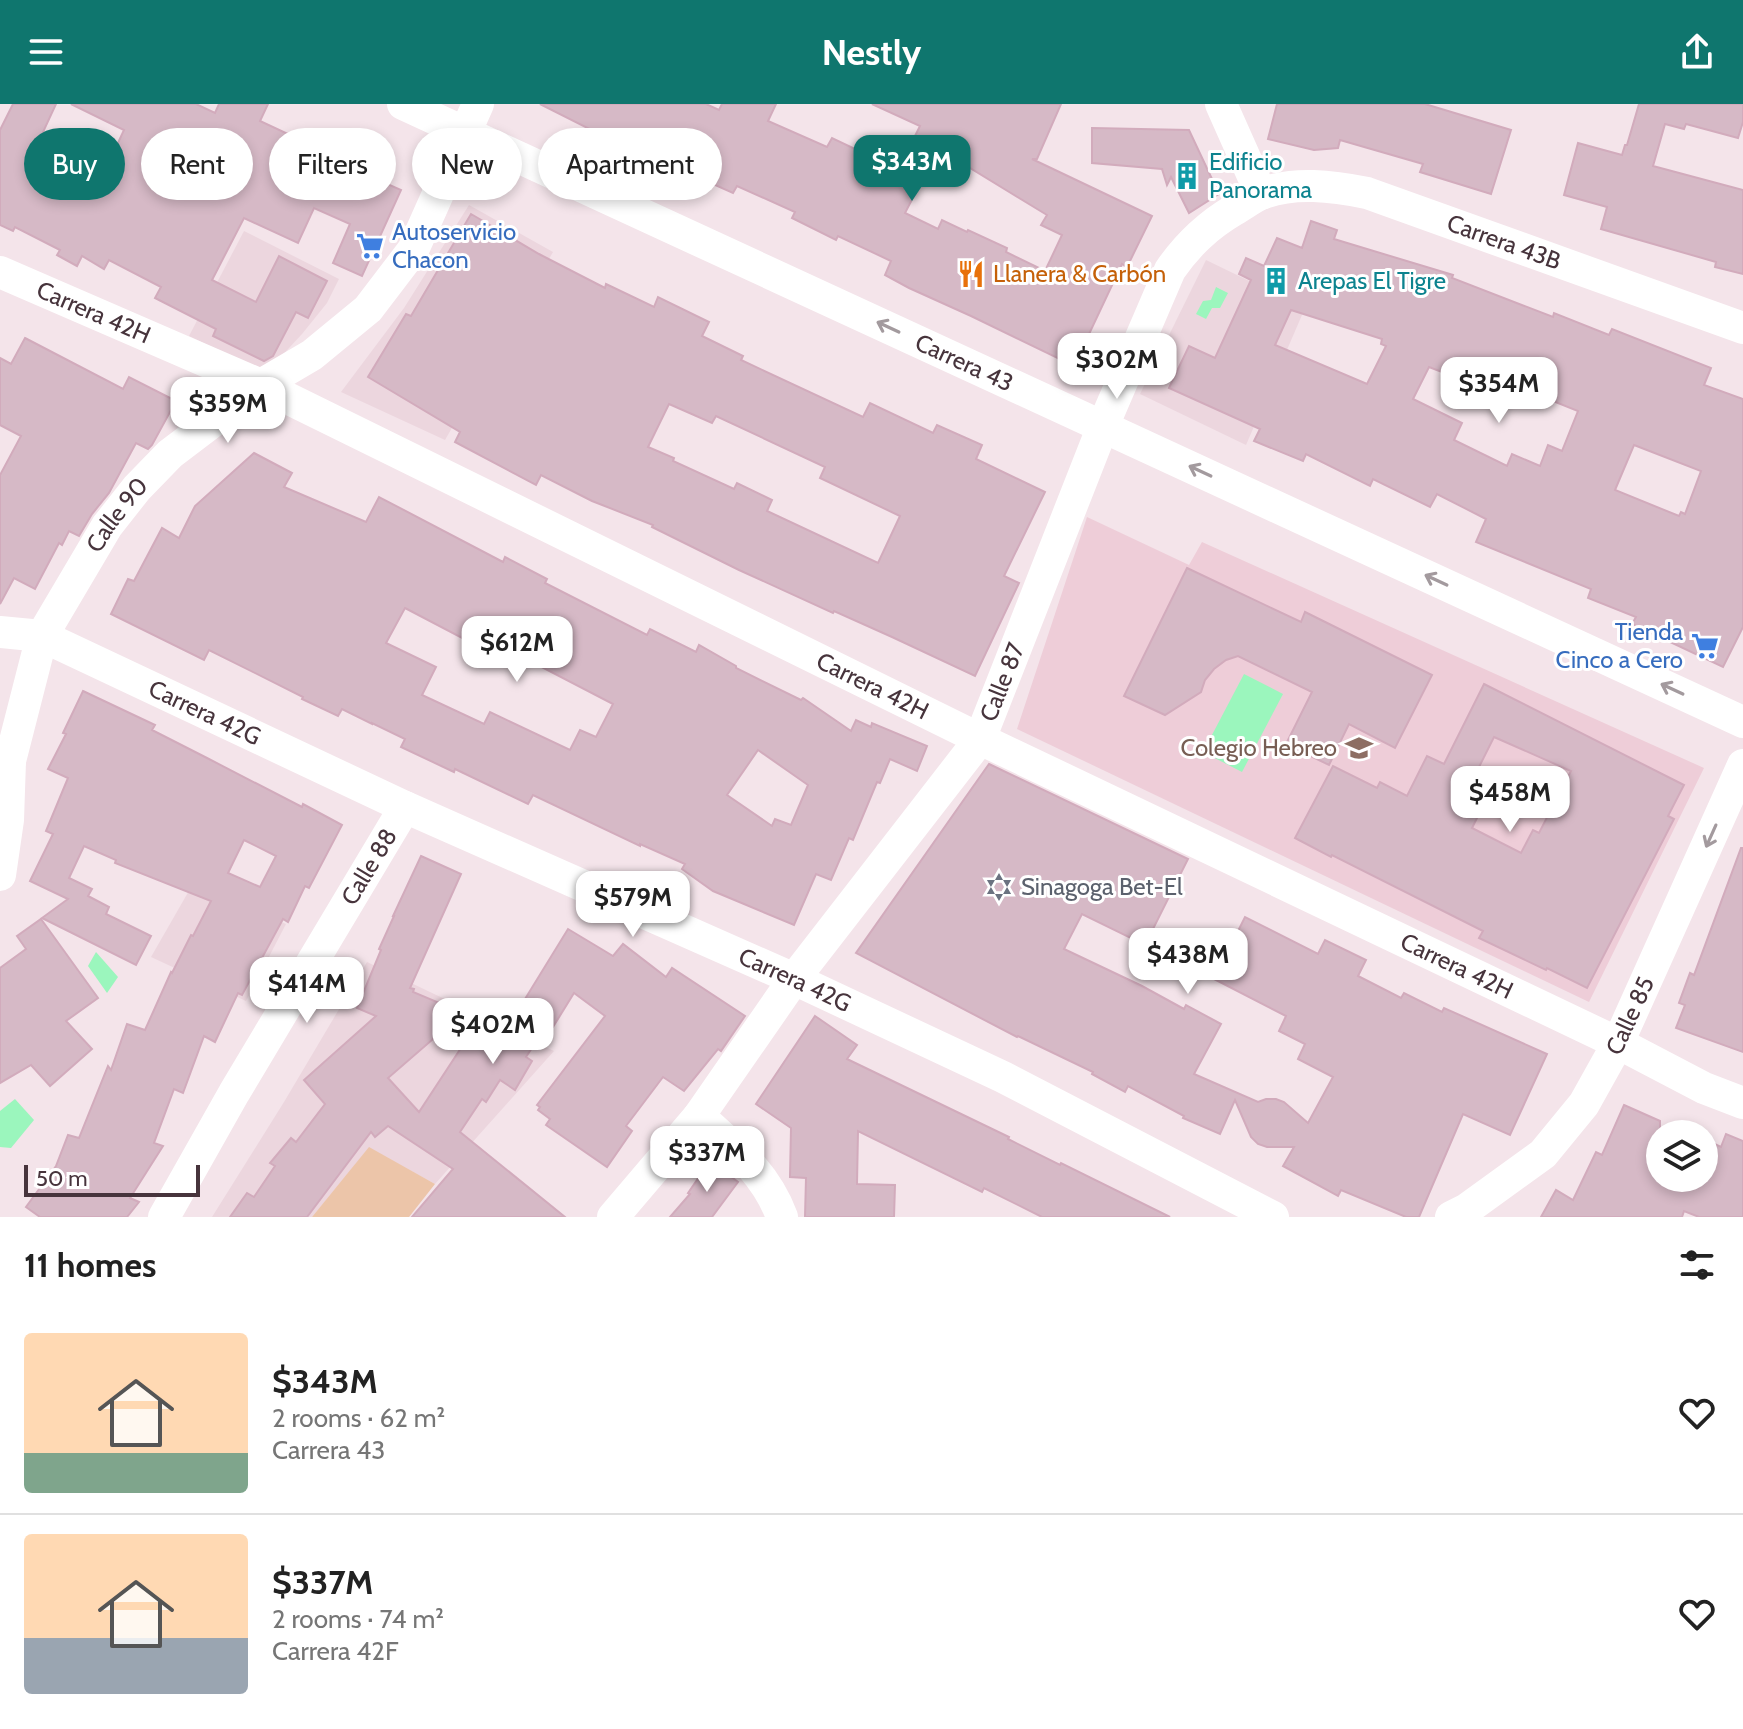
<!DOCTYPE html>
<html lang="en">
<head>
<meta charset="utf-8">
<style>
  :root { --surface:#fff; --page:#f6f6f6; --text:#222; --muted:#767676; --line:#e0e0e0; --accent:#0f766e }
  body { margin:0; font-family:Cabin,sans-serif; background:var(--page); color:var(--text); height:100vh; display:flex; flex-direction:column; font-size:30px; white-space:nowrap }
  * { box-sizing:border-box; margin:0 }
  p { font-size:26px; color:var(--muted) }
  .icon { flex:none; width:44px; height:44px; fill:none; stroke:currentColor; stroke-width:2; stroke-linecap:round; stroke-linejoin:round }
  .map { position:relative; height:1113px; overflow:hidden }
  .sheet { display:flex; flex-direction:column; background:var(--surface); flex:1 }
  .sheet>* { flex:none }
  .top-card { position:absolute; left:24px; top:24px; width:800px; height:72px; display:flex; gap:16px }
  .controls { position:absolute; left:1646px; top:1016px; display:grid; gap:16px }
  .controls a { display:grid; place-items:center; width:72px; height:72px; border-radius:50%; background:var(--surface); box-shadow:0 4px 12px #0003; font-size:40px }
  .scale { position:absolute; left:24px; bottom:20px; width:176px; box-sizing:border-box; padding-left:8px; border:4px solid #47343c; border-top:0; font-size:22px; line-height:28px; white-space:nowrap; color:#47343c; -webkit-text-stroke:6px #fff; paint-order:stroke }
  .price { position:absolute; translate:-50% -68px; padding:0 18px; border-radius:16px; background:#fff; color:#222; font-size:26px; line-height:52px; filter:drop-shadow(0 2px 4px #0008) }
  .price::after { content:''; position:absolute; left:50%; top:48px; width:24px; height:18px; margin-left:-12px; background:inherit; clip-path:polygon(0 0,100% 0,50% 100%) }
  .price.on { background:var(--accent); color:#fff }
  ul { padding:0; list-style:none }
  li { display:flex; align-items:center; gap:24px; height:200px; padding:0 24px }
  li+li { border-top:2px solid var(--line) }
  li span { display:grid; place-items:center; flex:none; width:224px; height:160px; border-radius:8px; color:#555 }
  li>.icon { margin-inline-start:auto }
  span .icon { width:96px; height:96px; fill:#fffc; stroke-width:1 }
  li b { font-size:34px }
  h2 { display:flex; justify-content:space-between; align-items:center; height:96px; padding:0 24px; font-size:34px }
  .pill { padding:0 28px; border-radius:36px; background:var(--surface); box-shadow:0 4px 12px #0003; font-size:28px; line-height:72px }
  .pill.on { background:var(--accent); color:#fff }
  header { display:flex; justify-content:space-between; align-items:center; height:104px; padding:0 24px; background:var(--accent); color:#fff; font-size:36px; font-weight:800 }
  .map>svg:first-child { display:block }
  .residential { fill:#ecd6de }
  .education { fill:#eecdd8 }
  .green { fill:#ecc5a9 }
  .water { fill:#9bf6bd }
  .building { fill:#d6b9c6; stroke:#d2abbc; stroke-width:2; fill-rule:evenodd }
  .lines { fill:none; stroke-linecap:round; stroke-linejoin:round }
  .minor { stroke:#fff; stroke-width:32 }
  .oneway { stroke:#a39a9e }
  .labels { text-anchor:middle; stroke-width:6; stroke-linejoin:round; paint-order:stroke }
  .culture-label { font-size:24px; fill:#0d838f; stroke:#fff; text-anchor:start }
  .shop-label { font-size:24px; fill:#366cbe; stroke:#fff; text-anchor:start }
  .street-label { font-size:24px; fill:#47343c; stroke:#fff }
  .food-label { font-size:24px; fill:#c56008; stroke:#fff; text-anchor:start }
  .education-label { font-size:24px; fill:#785e54; stroke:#fff; text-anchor:end }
  .worship-label { font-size:24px; fill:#5b616d; stroke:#fff; text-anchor:start }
</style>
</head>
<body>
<header><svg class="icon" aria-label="menu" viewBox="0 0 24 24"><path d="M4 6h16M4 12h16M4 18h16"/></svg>Nestly<svg class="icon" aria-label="share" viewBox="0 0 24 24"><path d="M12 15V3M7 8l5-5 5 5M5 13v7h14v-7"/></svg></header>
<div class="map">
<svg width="1743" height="1113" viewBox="0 0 1743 1113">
  <rect width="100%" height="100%" fill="#f4e4ea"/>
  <g class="residential">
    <path d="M469,101L553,148L445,336L341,288L404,204Z"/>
    <path d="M244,127L339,175L327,199L302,230L277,257L261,266L189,232Z"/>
    <path d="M1206,156L1305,204L1246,341L1140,290Z"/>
    <path d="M194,778L286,820L246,897L151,853Z"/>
    <path d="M367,858L554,947L435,1080L369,1044L312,1113H212L284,998Z"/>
  </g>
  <path class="education" d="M1087,413L1189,461L1202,438L1704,664L1589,898L1017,625Z"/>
  <path class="green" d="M369,1043L435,1080L409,1113H312Z"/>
  <g class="water">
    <path d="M1216,183L1228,189L1220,204H1212L1206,215L1196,210L1203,197L1211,196Z"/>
    <path d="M1244,570L1283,590L1242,668L1203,648Z"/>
    <path d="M96,848L118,873L107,889L88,862Z"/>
    <path d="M15,995L34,1016L11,1044L0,1043V1007Z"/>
  </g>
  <g class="building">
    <path d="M13,0H56L43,28L59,36L51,52L100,78L124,26L71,0H196L215,9L219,0H268L260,17L305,38L302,45L339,62L340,59L401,86L362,172L333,159L350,120L314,104L298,139L244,114L212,176L256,198L279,152L327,177L308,214L296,208L273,252L264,257L213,232L216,225L155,194L161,183L109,156L104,165L82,152L77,162L57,151L60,146L15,123L13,127L0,121V26Z"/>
    <path d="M540,0H706L719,6L722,0H776L768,17L827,43L832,34L874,54L871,61L918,84L905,109L938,125L942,116L967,128L968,126L1007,144L1006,148L1045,167L1062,131L1041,121L1047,111L965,61L913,36L920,22L872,0H1061L1037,55H1032L1152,112L1127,163L1122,160L1074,262L971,212L909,184L885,171L891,157L838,132L836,136L792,114L795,108L737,82L733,89L630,43L629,45Z"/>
    <path d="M1277,0H1425L1511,26L1491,90L1420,68L1423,60L1340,36L1338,44L1314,46L1268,35Z"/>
    <path d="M1639,0H1743V18L1738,34L1686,20L1684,25L1665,20L1653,62L1743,86V170L1715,163L1716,158L1601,125L1607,103L1564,91L1578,39L1622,51L1625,41H1627Z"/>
    <path d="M1092,24L1189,26L1219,90L1189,109L1171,73L1167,81L1162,65L1092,59Z"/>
    <path d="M471,110L539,150L605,184L606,180L654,203L658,193L709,218L702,232L743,252L741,256L863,313L870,299L933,329L937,321L982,341L976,355L1045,388L1004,472L1019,479L975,572L892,533L834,507L833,509L739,466L652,423L653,421L592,397L541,371L536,381L455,338L460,328L368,273L406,210L411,212ZM669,300L712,319L716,312L825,363L820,374L900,412L878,459L767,407L772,396L737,379L734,385L673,357L674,354L648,343Z"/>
    <path d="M1311,117L1337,126L1334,135L1453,171L1452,174L1553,213L1554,209L1609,231L1612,225L1711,264L1704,281L1743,295V523L1723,563L1632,520L1636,513L1588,494L1591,485L1476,438L1486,415L1437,390L1430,403L1373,375L1370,382L1306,350L1303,357L1254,337L1260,325L1169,284L1189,242L1215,254L1251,176L1239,170L1246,154L1264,162L1277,134L1302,144ZM1291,206L1382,235L1381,240L1386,242L1367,280L1275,241ZM1429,263L1468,278L1472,268L1516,286L1518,283L1578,307L1562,347L1548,341L1540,362L1512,350L1507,362L1454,336L1462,319L1413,295ZM1634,341L1701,367L1685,410L1681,408L1679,412L1615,386Z"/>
    <path d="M25,234L123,285L129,273L176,297L152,341L148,345L136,339L109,389L92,410L79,432L69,427L62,441L59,439L35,485L14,474L0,500V371L21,332L0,321V254L11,260Z"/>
    <path d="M254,349L292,369L284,383L366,418L379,393L503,458L505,453L547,475L545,479L647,531L650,525L696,548L699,541L736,562V564L801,596L803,594L851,627L856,616L871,623L872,619L927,642L917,667L890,655L880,679L877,678L853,736L849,734L831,776L816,770L794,821L713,787L682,765L685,760L640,740V742L533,691L528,700L455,665L454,668L401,643L405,635L372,619V620L342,605L338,612L302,595L303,593L209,546L204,556L111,510L128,475L134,477L162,424L179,434L195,402ZM405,504L504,556L509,546L613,600L596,633L580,626L570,646L490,608L484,620L422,591L436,563L386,539ZM758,646L808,681L791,721L775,715L772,722L727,691Z"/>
    <path d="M1187,464L1301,518L1305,508L1432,571L1395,644L1349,620L1329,661L1286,640L1312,588L1238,552L1226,556L1214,565L1205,576L1201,588L1165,611L1124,592Z"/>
    <path d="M1484,580L1684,681L1668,712L1674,715L1587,884L1547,864L1546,866L1479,834L1483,827L1332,751L1331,753L1295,734L1333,662L1377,684L1380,678L1407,692L1427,652L1444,660ZM1494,633L1571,667L1539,729L1533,726L1521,749L1472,724L1492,684L1473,675Z"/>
    <path d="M83,587L155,621L152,626L207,654L302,703L303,700L342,721L309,784L305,782L288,818L283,815L242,891L238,889L215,938L204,932L183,989L174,985L154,1039L163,1042L130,1094L139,1098L127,1113H40L26,1103L56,1062L68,1031L79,1034L108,962L111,966L127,920L145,926L171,868L172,869L191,831L193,832L211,797L115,759L116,756L84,742L69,774L92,785L88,792L109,803L106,810L151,832L136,861L42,814L68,795L30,777L53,730L46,727L68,674L48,665L66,630L63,629ZM244,736L276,752L260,783L228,769Z"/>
    <path d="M989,660L1188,755L1145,841L1082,810L1064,845L1142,882L1184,905L1186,901L1221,920L1194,970L1258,998L1266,995H1276L1284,998L1308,1019L1333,973L1298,955L1305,940L1279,927L1286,912L1214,875L1245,813L1318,850L1325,836L1366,856L1358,872L1401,894L1404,889L1442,908L1444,904L1547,950L1510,1031L1463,1010L1419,1113H1406L1341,1086L1338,1092L1283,1062L1294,1043H1267L1258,1040L1251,1033L1235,996L1220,1030L1183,1014L1184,1012L1128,982L1125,988L1092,970L1093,968L1018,932L1017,933L856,849Z"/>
    <path d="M1741,744H1743V948L1676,924L1685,901L1679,899L1690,869L1694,871Z"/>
    <path d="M421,752L461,770L410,884L414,885L413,888L463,909L388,974L419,1008L480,915L506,926L568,825L613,852L623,840L666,873L672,864L745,912L721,947L718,945L684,987L663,973L626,1022L632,1027L607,1063L546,1021L550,1015L538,1006L540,1003L537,1001L605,912L574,889L553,923L548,920L526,953L532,957L515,986L500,976L486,998L482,995L460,1028L565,1113H412L453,1065L388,1022L375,1033L371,1028L307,1113H230L247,1089L254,1093L275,1062L270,1059L291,1034L296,1038L325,1000L304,976L376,912L357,904L381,846L379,845L394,812H393Z"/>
    <path d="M41,815L98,894L66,917L92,945L50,982L31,961L0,979V864L26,845L17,832Z"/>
    <path d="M815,912L857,941L847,955L1009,1033L1008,1035L1060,1061L1061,1059L1170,1113H1042L984,1084L982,1088L858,1027L857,1080L895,1081L894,1113H805L806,1074L790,1073L791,1024L756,1000Z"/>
    <path d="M1624,1001L1660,1017V1074H1704V1035L1721,1043L1726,1030L1743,1037V1113H1699L1684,1107L1682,1113H1541L1556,1086L1573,1096L1596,1048L1602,1051Z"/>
    <path d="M710,1057L738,1078L712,1113H670L690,1090L688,1089Z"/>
  </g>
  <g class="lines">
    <g class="minor">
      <path id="s1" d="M403,0L1743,618"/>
      <path d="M1221,0L1261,90"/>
      <path id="s2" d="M0,168L261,281L980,635L1618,939L1704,984L1743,999"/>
      <path id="s3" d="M0,528L42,532L405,703L794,875L1003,973L1273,1113"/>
      <path id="s4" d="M0,670L10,657L42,532L107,422L137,384L170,350L261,281L312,251L368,205L413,146L478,0"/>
      <path d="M0,771L8,716L10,657"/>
      <path d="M699,1012C733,1043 766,1069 782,1113"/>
      <path id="s5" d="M164,1113L234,989L405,703"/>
      <path id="s6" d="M613,1113L699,1012L794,875L980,635L1103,322L1170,166C1188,140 1207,122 1234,106C1243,101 1252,94 1261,90C1294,77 1333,82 1367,89L1743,224"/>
      <path id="s7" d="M1451,1113L1467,1105L1543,1050L1584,1000L1618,939L1743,661"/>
    </g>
  </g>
  <defs><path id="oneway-shaft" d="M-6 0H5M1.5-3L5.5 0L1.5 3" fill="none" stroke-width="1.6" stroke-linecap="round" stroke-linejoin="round" transform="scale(2)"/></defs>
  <g class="oneway">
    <use href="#oneway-shaft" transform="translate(888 223) rotate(-155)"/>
    <use href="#oneway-shaft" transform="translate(1200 367) rotate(-155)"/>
    <use href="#oneway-shaft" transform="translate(1436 476) rotate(-155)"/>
    <use href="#oneway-shaft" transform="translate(1672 585) rotate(-155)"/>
    <use href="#oneway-shaft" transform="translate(1711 732) rotate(114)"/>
  </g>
  <defs>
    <g id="building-bare" transform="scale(2.16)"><path d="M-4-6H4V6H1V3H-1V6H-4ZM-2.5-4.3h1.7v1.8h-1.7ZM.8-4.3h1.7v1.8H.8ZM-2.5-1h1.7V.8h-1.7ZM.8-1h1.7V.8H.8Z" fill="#0f9aa8" stroke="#fff" stroke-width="2.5" paint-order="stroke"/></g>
    <g id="supermarket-bare" transform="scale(2.16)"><path d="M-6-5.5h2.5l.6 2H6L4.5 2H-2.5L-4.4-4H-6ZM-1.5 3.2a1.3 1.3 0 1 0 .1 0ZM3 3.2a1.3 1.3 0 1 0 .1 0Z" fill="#3f7fe0" stroke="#fff" stroke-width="2.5" paint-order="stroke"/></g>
    <g id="restaurant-bare" transform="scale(2.16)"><path d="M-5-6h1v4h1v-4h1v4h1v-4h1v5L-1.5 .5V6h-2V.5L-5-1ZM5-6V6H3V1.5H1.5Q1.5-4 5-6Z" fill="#e8710a" stroke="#fff" stroke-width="2.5" paint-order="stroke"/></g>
    <g id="school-bare" transform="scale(2.16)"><path d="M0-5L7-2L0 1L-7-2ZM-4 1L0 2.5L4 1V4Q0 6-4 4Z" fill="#8d6e63" stroke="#fff" stroke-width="2.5" paint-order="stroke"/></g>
    <g id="synagogue-bare" transform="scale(2.16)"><path d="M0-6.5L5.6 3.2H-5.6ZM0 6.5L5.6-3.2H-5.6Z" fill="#6b7280" stroke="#fff" stroke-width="2.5" paint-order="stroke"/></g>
  </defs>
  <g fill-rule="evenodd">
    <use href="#building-bare" x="1187" y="72"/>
    <use href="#supermarket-bare" x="370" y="142"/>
    <use href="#restaurant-bare" x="971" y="170"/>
    <use href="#building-bare" x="1276" y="177"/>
    <use href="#supermarket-bare" x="1705" y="542"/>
    <use href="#school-bare" x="1359" y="644"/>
    <use href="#synagogue-bare" x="999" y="783"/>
  </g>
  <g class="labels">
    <g class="culture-label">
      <text x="1209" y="66">Edificio<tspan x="1209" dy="28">Panorama</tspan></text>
      <text x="1298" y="185">Arepas El Tigre</text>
    </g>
    <g class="shop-label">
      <text x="392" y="136">Autoservicio<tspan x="392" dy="28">Chacon</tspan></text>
      <text x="1683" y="536" text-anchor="end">Tienda<tspan x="1683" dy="28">Cinco a Cero</tspan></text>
    </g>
    <g class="street-label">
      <text dy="8" stroke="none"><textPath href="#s6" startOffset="1482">Carrera 43B</textPath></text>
      <text dy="8" stroke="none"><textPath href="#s2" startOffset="102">Carrera 42H</textPath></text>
      <text dy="8" stroke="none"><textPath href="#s1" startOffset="618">Carrera 43</textPath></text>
      <text dy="8" stroke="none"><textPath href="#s4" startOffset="288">Calle 90</textPath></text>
      <text dy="8" stroke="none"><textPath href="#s6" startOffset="664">Calle 87</textPath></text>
      <text dy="8" stroke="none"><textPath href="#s2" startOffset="966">Carrera 42H</textPath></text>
      <text dy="8" stroke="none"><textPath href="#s3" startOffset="222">Carrera 42G</textPath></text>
      <text dy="8" stroke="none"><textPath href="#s5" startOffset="406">Calle 88</textPath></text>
      <text dy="8" stroke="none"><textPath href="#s2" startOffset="1614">Carrera 42H</textPath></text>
      <text dy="8" stroke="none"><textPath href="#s3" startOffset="870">Carrera 42G</textPath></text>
      <text dy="8" stroke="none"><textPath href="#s7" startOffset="276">Calle 85</textPath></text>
    </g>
    <g class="food-label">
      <text x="993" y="178">Llanera &amp; Carbón</text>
    </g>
    <g class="education-label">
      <text x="1337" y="652">Colegio Hebreo</text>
    </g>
    <g class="worship-label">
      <text x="1021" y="791">Sinagoga Bet-El</text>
    </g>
  </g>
</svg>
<div class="controls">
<a><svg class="icon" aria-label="layers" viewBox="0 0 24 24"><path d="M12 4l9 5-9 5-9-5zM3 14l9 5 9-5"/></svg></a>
</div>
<div class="scale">50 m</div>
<b class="price on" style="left:912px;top:99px">$343M</b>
<b class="price" style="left:1117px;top:297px">$302M</b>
<b class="price" style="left:1499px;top:321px">$354M</b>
<b class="price" style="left:228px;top:341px">$359M</b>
<b class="price" style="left:517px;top:580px">$612M</b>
<b class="price" style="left:1510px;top:730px">$458M</b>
<b class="price" style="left:633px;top:835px">$579M</b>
<b class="price" style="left:1188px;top:892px">$438M</b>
<b class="price" style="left:307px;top:921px">$414M</b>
<b class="price" style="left:493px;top:962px">$402M</b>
<b class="price" style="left:707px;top:1090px">$337M</b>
<div class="top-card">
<a class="pill on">Buy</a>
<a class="pill">Rent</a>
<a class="pill">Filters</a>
<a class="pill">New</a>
<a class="pill">Apartment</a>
</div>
</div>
<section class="sheet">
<h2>11 homes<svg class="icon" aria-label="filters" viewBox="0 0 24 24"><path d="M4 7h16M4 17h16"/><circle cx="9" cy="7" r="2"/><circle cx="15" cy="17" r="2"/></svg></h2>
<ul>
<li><span style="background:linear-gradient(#ffd9b3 75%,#7fa58c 0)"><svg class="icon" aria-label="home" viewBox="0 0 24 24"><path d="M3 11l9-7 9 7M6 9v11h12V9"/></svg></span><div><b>$343M</b><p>2 rooms · 62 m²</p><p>Carrera 43</p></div><svg class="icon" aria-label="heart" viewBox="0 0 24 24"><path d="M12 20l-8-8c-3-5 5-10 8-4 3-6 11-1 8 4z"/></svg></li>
<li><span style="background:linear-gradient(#ffd9b3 65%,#9aa5b1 0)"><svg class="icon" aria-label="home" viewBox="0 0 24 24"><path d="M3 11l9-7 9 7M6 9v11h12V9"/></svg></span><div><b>$337M</b><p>2 rooms · 74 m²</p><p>Carrera 42F</p></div><svg class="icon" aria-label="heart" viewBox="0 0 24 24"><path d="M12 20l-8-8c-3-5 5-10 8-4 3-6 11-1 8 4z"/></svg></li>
</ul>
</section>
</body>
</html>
